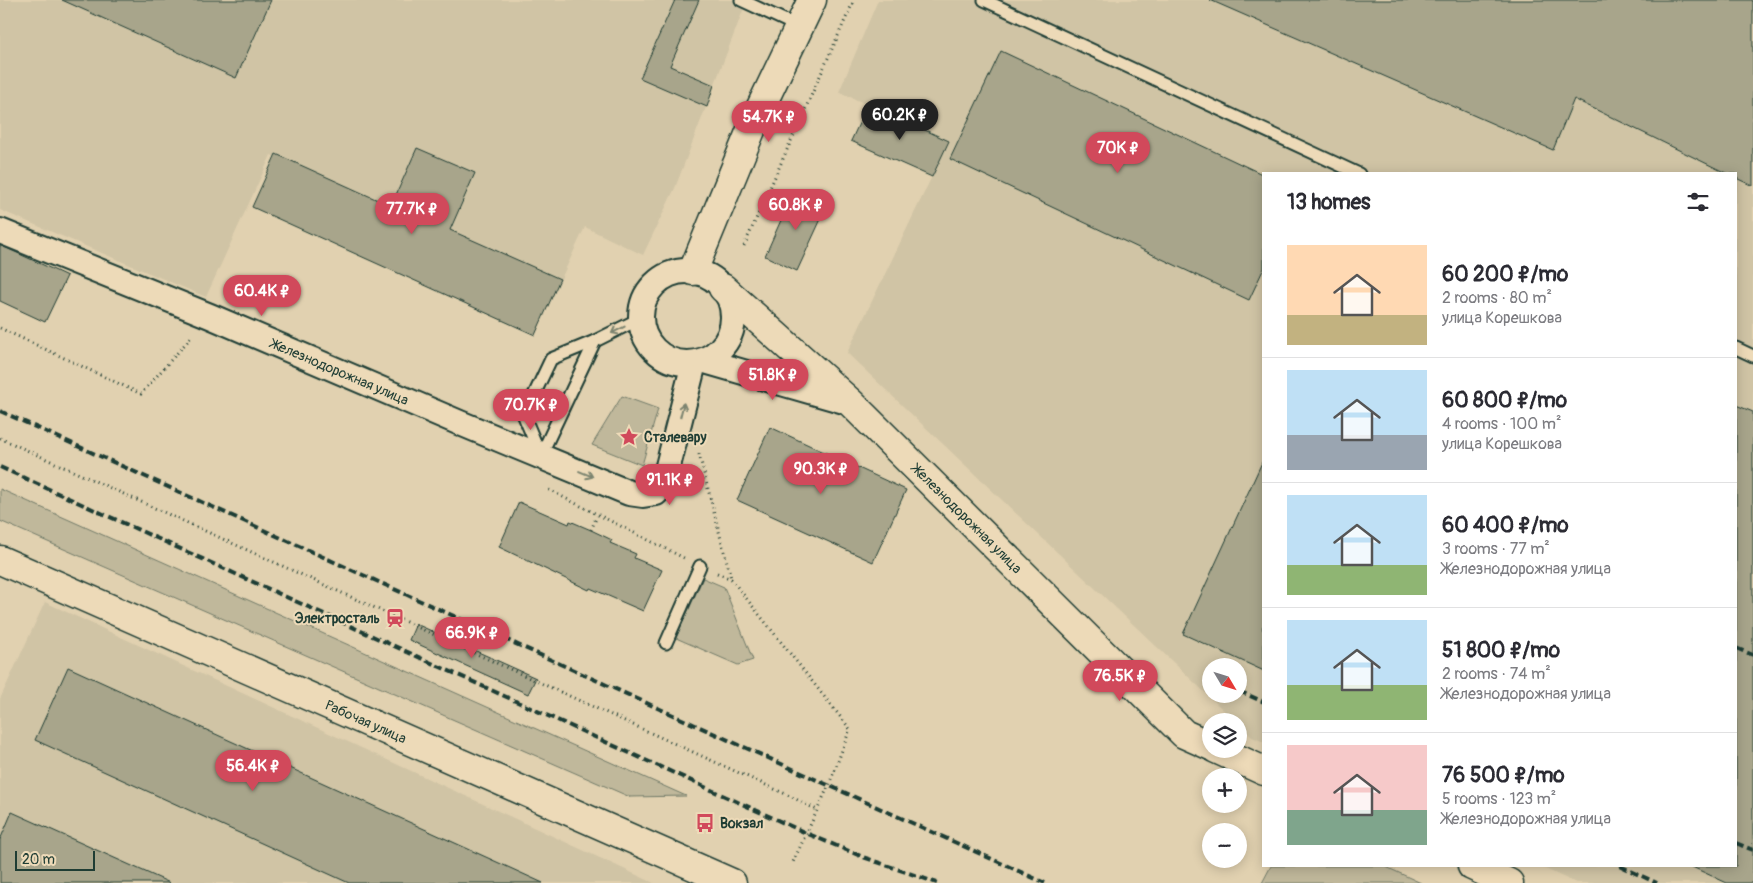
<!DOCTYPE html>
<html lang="en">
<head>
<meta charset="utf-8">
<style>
  :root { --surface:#fff; --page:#f2f2f3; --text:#2b2b33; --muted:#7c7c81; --line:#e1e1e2; --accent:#d1495b }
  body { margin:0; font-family:Pangolin,sans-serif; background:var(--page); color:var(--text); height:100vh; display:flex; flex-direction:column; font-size:19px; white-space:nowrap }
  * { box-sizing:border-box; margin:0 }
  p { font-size:16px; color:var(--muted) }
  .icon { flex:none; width:28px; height:28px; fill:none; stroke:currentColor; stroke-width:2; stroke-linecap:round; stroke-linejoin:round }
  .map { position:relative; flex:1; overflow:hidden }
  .drawer { position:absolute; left:1262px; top:172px; width:475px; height:695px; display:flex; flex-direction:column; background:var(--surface); border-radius:0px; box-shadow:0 2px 12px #0003 }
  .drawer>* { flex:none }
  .needle { width:32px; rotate:128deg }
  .controls { position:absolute; left:1202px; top:658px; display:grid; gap:10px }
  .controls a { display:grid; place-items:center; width:45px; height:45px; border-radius:50%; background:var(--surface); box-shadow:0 2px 12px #0003; font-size:25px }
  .scale { position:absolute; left:15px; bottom:12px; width:80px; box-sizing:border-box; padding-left:5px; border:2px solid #1f3d34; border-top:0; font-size:14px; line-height:18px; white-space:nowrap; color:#1f3d34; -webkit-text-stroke:4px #eddab8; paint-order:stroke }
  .price { position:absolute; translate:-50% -42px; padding:0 11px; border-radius:18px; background:var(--accent); color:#fff; font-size:16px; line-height:32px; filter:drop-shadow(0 1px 2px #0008) }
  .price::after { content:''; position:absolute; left:50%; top:30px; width:15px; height:11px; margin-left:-8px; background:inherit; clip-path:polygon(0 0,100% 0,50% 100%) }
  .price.current { background:#222; color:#fff }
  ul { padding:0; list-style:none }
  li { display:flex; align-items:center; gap:15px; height:125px; padding:0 25px }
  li+li { border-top:1px solid var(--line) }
  li span { display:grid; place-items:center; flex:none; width:140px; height:100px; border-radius:0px; color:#555 }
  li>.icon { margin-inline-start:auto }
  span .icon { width:60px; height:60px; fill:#fffc; stroke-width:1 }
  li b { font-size:21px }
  h2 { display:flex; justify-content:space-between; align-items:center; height:60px; padding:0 25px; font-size:21px }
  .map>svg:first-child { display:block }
  .built { fill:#d0c4a5; fill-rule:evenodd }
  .green { fill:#c0b89b; stroke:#707a68 }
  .building { fill:#a8a58b; stroke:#1f3d34 }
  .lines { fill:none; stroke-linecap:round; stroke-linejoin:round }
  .service-casing { stroke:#1f3d34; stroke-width:15 }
  .minor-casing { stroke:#1f3d34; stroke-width:28 }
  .tertiary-casing { stroke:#1f3d34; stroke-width:31 }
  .secondary-casing { stroke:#1f3d34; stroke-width:31 }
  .path { stroke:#1f3d34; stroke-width:3; stroke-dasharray:1 4; stroke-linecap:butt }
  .service { stroke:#eddab8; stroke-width:11 }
  .minor { stroke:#eddab8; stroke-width:24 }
  .tertiary { stroke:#eddab8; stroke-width:28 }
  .secondary { stroke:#eddab8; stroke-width:28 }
  .rail { stroke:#1f3d34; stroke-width:4; stroke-dasharray:8 4; stroke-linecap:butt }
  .oneway { stroke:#7c846f }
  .labels { text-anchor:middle; stroke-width:4; stroke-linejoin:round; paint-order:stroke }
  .street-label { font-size:14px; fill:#1f3d34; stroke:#eddab8 }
  .poi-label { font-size:14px; font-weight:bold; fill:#1f3d34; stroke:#eddab8; text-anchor:start }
</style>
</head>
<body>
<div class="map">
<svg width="1753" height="883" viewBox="0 0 1753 883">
  <rect width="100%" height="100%" fill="#e1d1b0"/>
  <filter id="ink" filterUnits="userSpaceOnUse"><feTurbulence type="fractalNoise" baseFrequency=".02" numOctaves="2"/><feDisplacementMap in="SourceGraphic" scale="10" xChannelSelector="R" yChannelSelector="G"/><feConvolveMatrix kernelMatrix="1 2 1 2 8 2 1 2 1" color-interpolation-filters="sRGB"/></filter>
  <g filter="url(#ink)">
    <g class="built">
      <path d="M0,0H747L675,188L643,255L585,227L560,281L271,155L206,297L0,210Z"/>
      <path d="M878,0H1753V883H1576L1539,866H1736V174H1264V742L1252,737L1239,725V721H1235L847,353L949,141L839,92ZM1211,666H1239V694H1211Z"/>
      <path d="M45,602L654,883H0V699Z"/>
    </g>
    <g class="green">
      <path d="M622,396L658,409L642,465L592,445Z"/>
      <path d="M0,489L686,796L630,797L0,521Z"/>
      <path d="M703,578L724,587L753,660L738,665L676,638Z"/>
      <path d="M1271,866H1384L1421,883H1262Z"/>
    </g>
    <g class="building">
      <path d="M62,0H271L236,78Z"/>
      <path d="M675,0H699L670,66L714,85L707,107L640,78Z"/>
      <path d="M1210,0H1751L1753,1V186L1736,178V174H1728L1574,99L1553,150Z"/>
      <path d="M1001,51L1264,175V268L1249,300L950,159Z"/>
      <path d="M868,104L949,141L932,177L851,141Z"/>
      <path d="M417,148L475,173L450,230L560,279L535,335L252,207L276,154L391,206Z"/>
      <path d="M794,191L827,206L797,271L765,256Z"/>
      <path d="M0,245L67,276L45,322L0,301Z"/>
      <path d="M1736,405L1753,412V883H1727L1690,866H1736Z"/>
      <path d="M770,427L906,490L873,562L737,500Z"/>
      <path d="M1264,458V671L1183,634Z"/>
      <path d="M519,502L569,524L570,521L591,530L612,540L610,543L636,554L634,558L662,570L643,611L590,588L589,590L499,547Z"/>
      <path d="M416,624L536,678L528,694L409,640Z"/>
      <path d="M68,667L543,883H349L35,740Z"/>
      <path d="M12,812L170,883H0V840Z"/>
    </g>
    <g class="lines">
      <g class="service-casing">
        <g id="service">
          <path d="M741,0L799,27"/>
          <path d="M984,0L1359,174"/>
          <path d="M1736,348L1753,356"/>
          <path d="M540,454L524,416L551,359L595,341L641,318"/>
          <path d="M541,455L595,341"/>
          <path d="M666,643L700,566"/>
        </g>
      </g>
      <g class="minor-casing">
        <g id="minor">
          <path id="s1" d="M0,231L210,316L460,423L629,493L643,495L656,493L664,482L694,363"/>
          <circle cx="687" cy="317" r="46"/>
          <path d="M705,361L851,403"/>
        </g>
      </g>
      <g class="tertiary-casing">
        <g id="tertiary">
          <path id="s2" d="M723,288L851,403L1184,734L1211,746"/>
          <path id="s3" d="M0,560L732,883"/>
          <path d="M1216,749L1264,771"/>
          <path d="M1472,866L1509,883"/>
        </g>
      </g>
      <g class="secondary-casing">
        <path id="secondary" d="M693,271L758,113L812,0"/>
      </g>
      <g class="path">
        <path d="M744,246L854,0"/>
        <path d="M0,328L141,394L193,335"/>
        <path d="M0,438L790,796L817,810"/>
        <path d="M699,454L731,578"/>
        <path d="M549,490L684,558"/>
        <path d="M591,530L597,516"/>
        <path d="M717,573L731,579L850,729L829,785L793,862"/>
      </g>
      <use href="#service" class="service"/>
      <use href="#minor" class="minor"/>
      <use href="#tertiary" class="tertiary"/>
      <use href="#secondary" class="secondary"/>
      <g class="rail">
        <path d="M0,411L1045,883"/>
        <path d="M0,467L806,833L863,857L937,883"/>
        <path d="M1262,628H1264"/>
        <path d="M1736,648L1753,655"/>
        <path d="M1239,691L1264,702"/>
        <path d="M1736,843L1753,850"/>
        <path d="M1620,866L1657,883"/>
      </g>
    </g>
    <defs><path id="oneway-shaft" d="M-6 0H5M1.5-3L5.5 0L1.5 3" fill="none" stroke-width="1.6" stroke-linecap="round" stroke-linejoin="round" transform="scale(1.25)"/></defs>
    <g class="oneway">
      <use href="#oneway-shaft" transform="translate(618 330) rotate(153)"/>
      <use href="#oneway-shaft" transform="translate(682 410) rotate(-76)"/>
      <use href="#oneway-shaft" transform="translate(586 474) rotate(23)"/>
    </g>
  </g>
  <defs>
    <g id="sight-bare" transform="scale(1.5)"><path d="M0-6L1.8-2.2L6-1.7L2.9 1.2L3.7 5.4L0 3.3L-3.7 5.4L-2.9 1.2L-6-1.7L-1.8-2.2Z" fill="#d1495b" stroke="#eddab8" stroke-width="2.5" paint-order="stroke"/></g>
    <g id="station-bare" transform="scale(1.5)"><path d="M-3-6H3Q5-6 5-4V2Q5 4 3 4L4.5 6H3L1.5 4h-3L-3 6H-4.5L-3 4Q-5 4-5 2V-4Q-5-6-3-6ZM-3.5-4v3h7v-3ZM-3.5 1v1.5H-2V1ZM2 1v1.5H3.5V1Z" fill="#d1495b" stroke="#eddab8" stroke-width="2.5" paint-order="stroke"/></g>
    <g id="bus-bare" transform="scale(1.5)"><path d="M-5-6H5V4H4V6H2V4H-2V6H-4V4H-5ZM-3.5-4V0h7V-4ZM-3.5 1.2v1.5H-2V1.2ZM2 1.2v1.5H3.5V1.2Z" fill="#d1495b" stroke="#eddab8" stroke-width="2.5" paint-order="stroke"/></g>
  </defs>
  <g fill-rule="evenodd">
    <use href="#sight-bare" x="629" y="437"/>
    <use href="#station-bare" x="395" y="618"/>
    <use href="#bus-bare" x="705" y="823"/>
  </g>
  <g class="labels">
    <g class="street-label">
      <text dy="5" stroke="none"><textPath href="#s1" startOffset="368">Железнодорожная улица</textPath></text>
      <text dy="5" stroke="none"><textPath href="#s2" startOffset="336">Железнодорожная улица</textPath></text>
      <text dy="5" stroke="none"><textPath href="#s3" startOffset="400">Рабочая улица</textPath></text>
    </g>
    <g class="poi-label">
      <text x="644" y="442">Сталевару</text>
      <text x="380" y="623" text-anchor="end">Электросталь</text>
      <text x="720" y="828">Вокзал</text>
    </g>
  </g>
</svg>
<div class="controls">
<a><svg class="needle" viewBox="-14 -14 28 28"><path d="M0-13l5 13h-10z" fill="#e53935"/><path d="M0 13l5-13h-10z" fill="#7c7c81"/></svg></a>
<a><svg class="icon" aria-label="layers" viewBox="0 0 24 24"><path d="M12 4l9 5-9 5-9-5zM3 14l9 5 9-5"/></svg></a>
<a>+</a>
<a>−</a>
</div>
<div class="scale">20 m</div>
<b class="price current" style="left:900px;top:141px">60.2K ₽</b>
<b class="price" style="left:769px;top:143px">54.7K ₽</b>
<b class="price" style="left:1118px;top:174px">70K ₽</b>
<b class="price" style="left:796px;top:231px">60.8K ₽</b>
<b class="price" style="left:412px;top:235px">77.7K ₽</b>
<b class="price" style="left:262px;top:317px">60.4K ₽</b>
<b class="price" style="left:773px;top:401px">51.8K ₽</b>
<b class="price" style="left:531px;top:431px">70.7K ₽</b>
<b class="price" style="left:821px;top:495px">90.3K ₽</b>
<b class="price" style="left:670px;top:506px">91.1K ₽</b>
<b class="price" style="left:472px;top:659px">66.9K ₽</b>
<b class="price" style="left:1120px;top:702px">76.5K ₽</b>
<b class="price" style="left:253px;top:792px">56.4K ₽</b>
<section class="drawer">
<h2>13 homes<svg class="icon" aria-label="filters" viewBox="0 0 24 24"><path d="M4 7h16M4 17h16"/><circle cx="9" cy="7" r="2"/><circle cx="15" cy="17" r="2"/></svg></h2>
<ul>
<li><span style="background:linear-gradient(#ffd9b3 70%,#c2b280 0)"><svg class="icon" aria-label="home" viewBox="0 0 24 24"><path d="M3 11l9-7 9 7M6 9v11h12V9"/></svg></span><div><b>60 200 ₽/mo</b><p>2 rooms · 80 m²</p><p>улица Корешкова</p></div></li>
<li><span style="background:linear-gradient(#bfe0f5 65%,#9aa5b1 0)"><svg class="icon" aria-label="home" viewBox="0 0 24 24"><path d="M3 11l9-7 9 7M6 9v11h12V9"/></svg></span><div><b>60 800 ₽/mo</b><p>4 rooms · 100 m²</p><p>улица Корешкова</p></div></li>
<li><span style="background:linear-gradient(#bfe0f5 70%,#8fb573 0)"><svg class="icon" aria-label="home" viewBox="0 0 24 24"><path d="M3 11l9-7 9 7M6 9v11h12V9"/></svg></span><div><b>60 400 ₽/mo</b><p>3 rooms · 77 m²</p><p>Железнодорожная улица</p></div></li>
<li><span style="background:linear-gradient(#bfe0f5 65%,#8fb573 0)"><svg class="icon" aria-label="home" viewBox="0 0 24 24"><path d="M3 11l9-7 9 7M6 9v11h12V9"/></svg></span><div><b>51 800 ₽/mo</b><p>2 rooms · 74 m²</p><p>Железнодорожная улица</p></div></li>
<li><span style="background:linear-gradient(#f6c9c9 65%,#7fa58c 0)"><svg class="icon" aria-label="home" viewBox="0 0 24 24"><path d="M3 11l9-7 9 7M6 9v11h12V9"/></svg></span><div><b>76 500 ₽/mo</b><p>5 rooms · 123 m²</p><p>Железнодорожная улица</p></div></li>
</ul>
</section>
</div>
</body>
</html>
